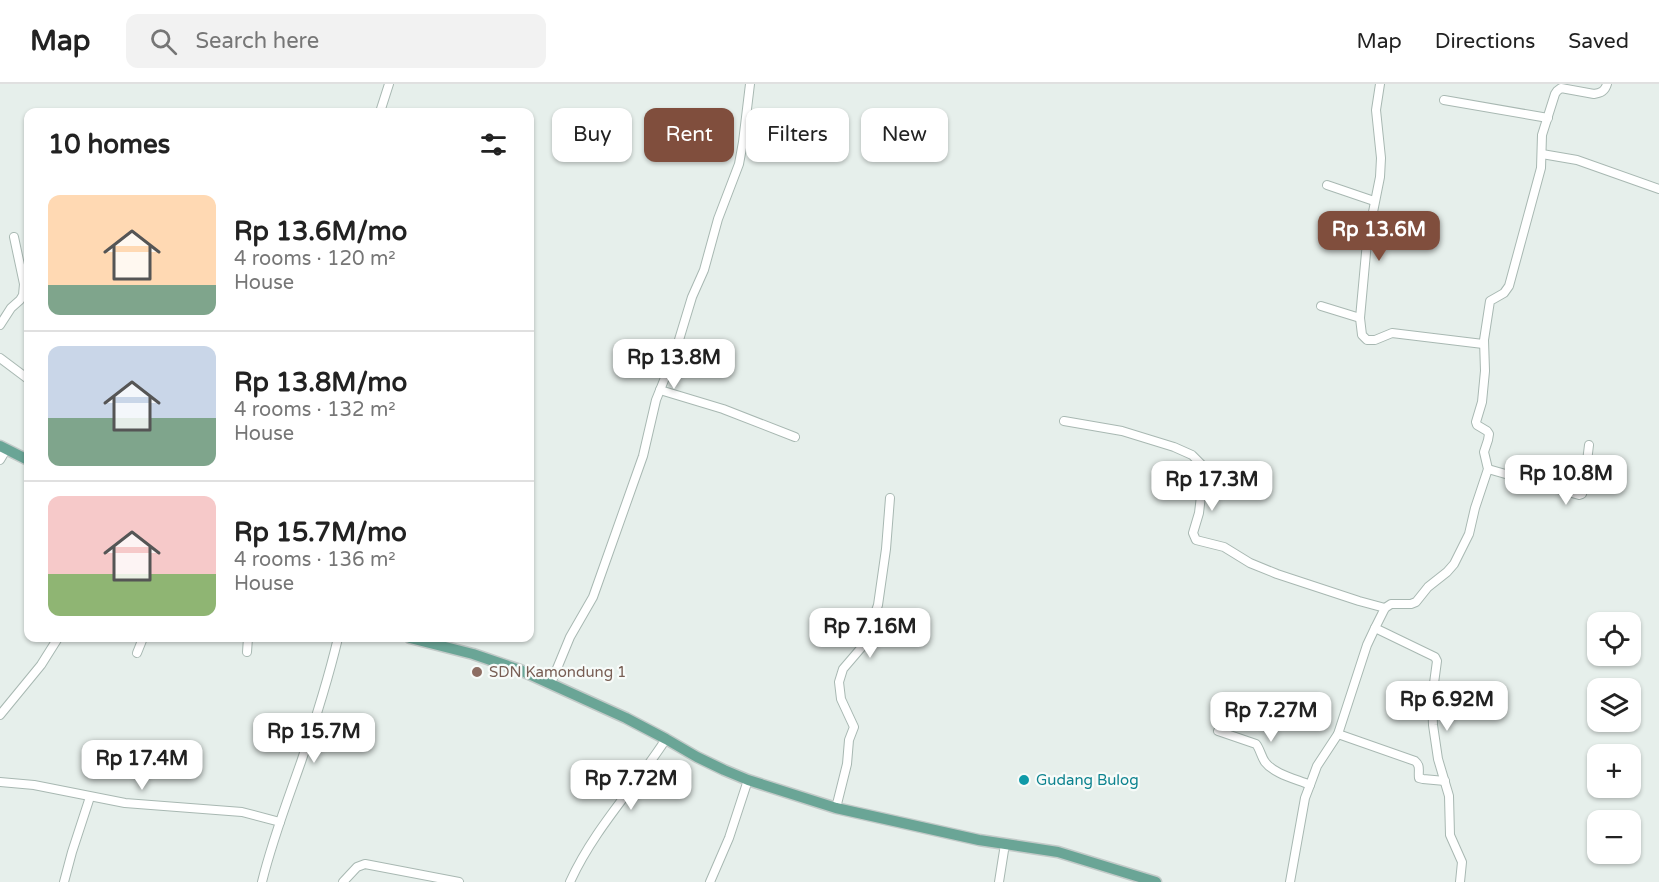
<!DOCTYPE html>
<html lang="en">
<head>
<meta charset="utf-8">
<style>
  :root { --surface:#fff; --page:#f2f2f2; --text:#222; --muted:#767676; --line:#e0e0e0; --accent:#804e3d }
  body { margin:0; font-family:"Varela Round",sans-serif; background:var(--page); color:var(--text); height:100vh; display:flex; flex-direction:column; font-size:22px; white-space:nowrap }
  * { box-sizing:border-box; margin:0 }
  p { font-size:20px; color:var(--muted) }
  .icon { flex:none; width:33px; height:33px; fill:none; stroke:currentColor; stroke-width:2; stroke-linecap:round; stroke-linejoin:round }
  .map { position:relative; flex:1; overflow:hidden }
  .sheet { position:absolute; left:24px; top:24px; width:510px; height:534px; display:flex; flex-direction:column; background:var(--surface); border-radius:12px; box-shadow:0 2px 4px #0004 }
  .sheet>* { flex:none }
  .banner { position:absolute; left:552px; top:24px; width:570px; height:54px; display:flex; gap:12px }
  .fabs { position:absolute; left:1587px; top:528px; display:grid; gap:12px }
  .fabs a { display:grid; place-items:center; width:54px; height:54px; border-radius:12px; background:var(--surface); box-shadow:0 2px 4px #0004; font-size:30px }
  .price { position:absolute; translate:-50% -51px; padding:0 14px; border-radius:12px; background:#fff; color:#222; font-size:20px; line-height:39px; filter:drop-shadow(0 2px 3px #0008) }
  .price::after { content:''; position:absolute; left:50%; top:36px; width:18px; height:14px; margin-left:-9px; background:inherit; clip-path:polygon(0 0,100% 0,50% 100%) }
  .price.on { background:var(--accent); color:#fff }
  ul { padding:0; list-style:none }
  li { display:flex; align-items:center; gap:18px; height:150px; padding:0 24px }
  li+li { border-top:2px solid var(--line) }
  li span { display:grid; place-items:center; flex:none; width:168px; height:120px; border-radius:12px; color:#555 }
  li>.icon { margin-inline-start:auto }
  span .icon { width:72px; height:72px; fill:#fffc; stroke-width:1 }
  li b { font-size:26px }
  h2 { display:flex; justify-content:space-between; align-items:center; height:72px; padding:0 24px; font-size:26px }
  .chip { padding:0 21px; border-radius:12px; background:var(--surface); box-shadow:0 2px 4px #0004; font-size:21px; line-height:54px }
  .chip.on { background:var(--accent); color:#fff }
  header { display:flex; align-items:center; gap:36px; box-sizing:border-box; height:84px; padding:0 30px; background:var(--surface); border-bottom:2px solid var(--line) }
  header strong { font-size:28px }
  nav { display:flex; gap:33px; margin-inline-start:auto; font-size:21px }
  .search { width:420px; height:54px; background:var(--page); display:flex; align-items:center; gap:15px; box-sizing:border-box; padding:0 21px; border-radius:12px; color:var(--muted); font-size:22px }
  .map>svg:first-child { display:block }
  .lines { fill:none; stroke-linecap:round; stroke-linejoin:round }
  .minor-casing { stroke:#a8b8b2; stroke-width:10 }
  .major-casing { stroke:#c2cac8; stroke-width:13 }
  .minor { stroke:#fff; stroke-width:8 }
  .major { stroke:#6aa596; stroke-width:10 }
  .education-dot { fill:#8d6e63; stroke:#f7fbf9; stroke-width:2 }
  .culture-dot { fill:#0f9aa8; stroke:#f7fbf9; stroke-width:2 }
  .labels { text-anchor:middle; stroke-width:4.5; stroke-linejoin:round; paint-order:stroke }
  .education-label { font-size:15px; fill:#785e54; stroke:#f7fbf9; text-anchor:start }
  .culture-label { font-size:15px; fill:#0d838f; stroke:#f7fbf9; text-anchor:start }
</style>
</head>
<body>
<header>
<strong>Map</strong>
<div class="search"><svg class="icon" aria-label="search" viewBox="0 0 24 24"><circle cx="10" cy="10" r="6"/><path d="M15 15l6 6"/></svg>Search here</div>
<nav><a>Map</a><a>Directions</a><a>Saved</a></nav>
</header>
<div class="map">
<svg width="1659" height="798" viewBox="0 0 1659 798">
  <rect width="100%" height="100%" fill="#e6efeb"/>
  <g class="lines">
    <g class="minor-casing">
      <g id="minor">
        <path d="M1380,0L1376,26L1381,74L1380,93L1367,158L1360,234L1362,251L1367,256H1375L1392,249L1483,260"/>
        <path d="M1444,16L1548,34"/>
        <path d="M380,28L389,0"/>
        <path d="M1542,70L1577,76L1659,105"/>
        <path d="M1327,101L1374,117"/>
        <path d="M1321,222L1360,234"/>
        <path d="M0,241L11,224L20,216L23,211L24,200L14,153"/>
        <path d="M0,274L28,295"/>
        <path d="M660,306L723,325L795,353"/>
        <path d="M1064,337L1122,347L1174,363L1192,371L1203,382L1204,386L1199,429L1193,449L1196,456L1224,463L1250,479L1277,490L1359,517L1385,524"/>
        <path d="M0,376L6,366"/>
        <path d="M1488,385L1579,411L1582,410L1584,402L1589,361"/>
        <path d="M1375,544L1435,573L1437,577L1432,614L1433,641L1438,675L1449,712L1450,751L1462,778L1460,798"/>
        <path d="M247,568L248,554"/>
        <path d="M137,569L143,554"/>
        <path d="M551,599L570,553L593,513L643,372L656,316L675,269L692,213L704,186L718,135L739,80L743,58L750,0"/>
        <path d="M0,631L41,581L58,554"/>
        <path d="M1218,647L1256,660C1260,665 1261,672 1265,678C1274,690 1296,695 1310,701"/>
        <path d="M1338,650L1415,677C1421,682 1418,687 1419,694L1423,695L1445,697"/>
        <path d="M0,698L34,701L125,719L242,728L280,738"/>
        <path d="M836,724L847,680L849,656L854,643L841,615L839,598L843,585L861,564L865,557L878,521L886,465L890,414"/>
        <path d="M64,798L72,768L90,713"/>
        <path d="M262,798C272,757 287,718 301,678C315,637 328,596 338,554"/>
        <path d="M343,798L357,783L365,780L459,798"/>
        <path d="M570,798C594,745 635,703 666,655"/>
        <path d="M710,798L729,754L748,696"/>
        <path d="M999,798L1005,760"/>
        <path d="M1290,798L1305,714L1310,701L1317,682L1338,650L1367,561L1375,544L1385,524L1391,520H1411L1416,518L1428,503L1447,488L1454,480L1469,450L1475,424L1488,385L1484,368L1488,356L1489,350L1487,347L1477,341L1476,338L1482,318L1485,287L1484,256L1490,217L1504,209L1509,202L1541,84L1542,51L1555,10L1557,7L1561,4L1594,10C1601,9 1605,7 1607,0"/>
      </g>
    </g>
    <g class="major-casing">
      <g id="major">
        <path d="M0,362L28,376"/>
        <path d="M410,554L473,570L520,586L626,634L666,655L697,673L724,686L748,696L836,724L979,756L1058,768L1156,798"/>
      </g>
    </g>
    <use href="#minor" class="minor"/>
    <use href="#major" class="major"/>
  </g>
  <circle class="education-dot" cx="477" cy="588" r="6"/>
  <circle class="culture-dot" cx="1024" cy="696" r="6"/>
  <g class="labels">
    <g class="education-label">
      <text x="489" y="593">SDN Kamondung 1</text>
    </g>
    <g class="culture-label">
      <text x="1036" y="701">Gudang Bulog</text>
    </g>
  </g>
</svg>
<div class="fabs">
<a><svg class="icon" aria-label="locate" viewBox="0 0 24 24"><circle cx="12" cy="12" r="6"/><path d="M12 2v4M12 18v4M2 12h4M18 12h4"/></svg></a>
<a><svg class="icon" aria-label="layers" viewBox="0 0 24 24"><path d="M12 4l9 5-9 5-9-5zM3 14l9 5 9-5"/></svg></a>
<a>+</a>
<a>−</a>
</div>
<b class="price on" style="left:1379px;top:178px">Rp 13.6M</b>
<b class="price" style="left:674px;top:306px">Rp 13.8M</b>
<b class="price" style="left:1566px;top:422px">Rp 10.8M</b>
<b class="price" style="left:1212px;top:428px">Rp 17.3M</b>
<b class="price" style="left:870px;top:575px">Rp 7.16M</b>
<b class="price" style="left:1447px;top:648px">Rp 6.92M</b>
<b class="price" style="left:1271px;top:659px">Rp 7.27M</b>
<b class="price" style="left:314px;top:680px">Rp 15.7M</b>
<b class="price" style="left:142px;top:707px">Rp 17.4M</b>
<b class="price" style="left:631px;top:727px">Rp 7.72M</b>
<div class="banner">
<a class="chip">Buy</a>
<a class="chip on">Rent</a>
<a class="chip">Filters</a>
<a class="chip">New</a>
</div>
<section class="sheet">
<h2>10 homes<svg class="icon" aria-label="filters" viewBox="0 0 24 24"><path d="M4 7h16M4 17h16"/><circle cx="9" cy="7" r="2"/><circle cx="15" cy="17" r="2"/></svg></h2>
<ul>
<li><span style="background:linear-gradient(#ffd9b3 75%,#7fa58c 0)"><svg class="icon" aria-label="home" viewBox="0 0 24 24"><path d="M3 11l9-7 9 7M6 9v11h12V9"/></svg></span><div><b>Rp 13.6M/mo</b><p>4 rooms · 120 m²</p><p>House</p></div></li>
<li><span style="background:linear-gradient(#c9d6e8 60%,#7fa58c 0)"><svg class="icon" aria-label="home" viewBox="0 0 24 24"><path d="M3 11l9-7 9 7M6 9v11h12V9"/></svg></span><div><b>Rp 13.8M/mo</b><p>4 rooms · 132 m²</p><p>House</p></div></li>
<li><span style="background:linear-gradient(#f6c9c9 65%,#8fb573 0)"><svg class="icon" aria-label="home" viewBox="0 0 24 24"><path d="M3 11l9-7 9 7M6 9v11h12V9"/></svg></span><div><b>Rp 15.7M/mo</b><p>4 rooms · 136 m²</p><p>House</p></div></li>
</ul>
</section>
</div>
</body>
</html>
